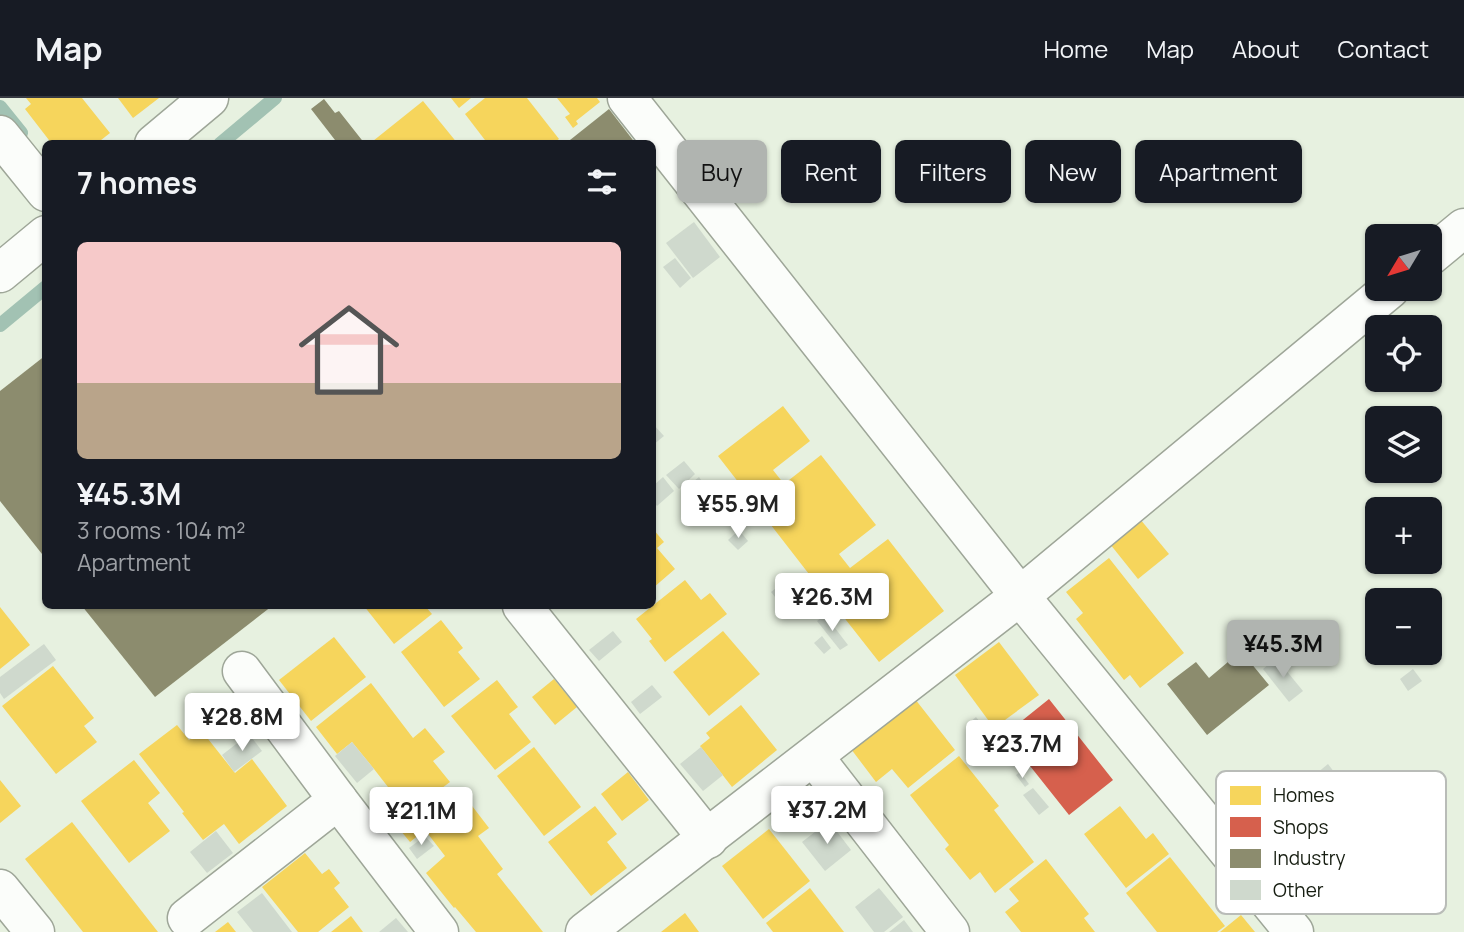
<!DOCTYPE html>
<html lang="en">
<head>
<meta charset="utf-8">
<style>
  :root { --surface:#171b24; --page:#242831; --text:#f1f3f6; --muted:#9ea1a6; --line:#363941; --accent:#b0b4b0 }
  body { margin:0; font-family:Manrope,sans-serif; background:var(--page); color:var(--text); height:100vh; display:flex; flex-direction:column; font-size:26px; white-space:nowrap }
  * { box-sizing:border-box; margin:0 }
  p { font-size:23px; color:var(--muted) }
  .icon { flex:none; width:38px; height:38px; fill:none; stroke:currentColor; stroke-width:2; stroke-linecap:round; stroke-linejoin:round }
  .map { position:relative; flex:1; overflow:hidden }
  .details { position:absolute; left:42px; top:42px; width:614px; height:469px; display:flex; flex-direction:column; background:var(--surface); border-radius:10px; box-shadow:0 2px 5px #0004 }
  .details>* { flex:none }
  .hud { position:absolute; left:677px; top:42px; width:665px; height:63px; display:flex; gap:14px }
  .needle { width:46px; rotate:232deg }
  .tools { position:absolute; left:1365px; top:126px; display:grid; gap:14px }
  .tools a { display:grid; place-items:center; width:77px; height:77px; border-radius:10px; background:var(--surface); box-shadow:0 2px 5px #0004; font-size:35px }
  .price { position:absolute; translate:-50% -60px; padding:0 16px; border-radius:7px; background:#fff; color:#222; font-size:23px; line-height:46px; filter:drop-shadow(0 2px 4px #0008) }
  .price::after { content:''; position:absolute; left:50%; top:42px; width:21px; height:16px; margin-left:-10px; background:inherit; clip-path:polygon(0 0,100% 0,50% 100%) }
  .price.on { background:var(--accent); color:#111 }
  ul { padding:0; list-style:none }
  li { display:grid; align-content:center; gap:14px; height:371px; padding:0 35px }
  li span { display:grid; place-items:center; height:217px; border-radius:10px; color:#555 }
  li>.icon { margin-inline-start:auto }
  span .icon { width:126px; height:126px; fill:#fffc; stroke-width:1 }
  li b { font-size:30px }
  h2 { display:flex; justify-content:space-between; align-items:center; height:84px; padding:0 35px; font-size:30px }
  .tag { padding:0 24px; border-radius:10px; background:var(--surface); box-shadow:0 2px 5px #0004; font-size:24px; line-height:63px }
  .tag.on { background:var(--accent); color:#111 }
  header { display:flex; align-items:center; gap:42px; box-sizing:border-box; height:98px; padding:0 35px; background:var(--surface); border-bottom:2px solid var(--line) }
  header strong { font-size:33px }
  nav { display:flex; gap:38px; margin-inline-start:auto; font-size:24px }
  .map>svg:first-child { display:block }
  .homes { fill:#f6d55c }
  .shops { fill:#d6604d }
  .industry { fill:#8c8c6e }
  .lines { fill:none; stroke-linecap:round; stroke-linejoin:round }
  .stream { stroke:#a2c2b3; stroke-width:14 }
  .building { fill:#cfd9cd }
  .minor-casing { stroke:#9ea698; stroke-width:41 }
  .tertiary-casing { stroke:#9ea698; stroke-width:41 }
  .minor { stroke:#fbfdfa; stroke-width:38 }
  .tertiary { stroke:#fbfdfa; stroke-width:38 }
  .key { fill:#fff; stroke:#b9bcb8; stroke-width:2 }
  .key-label { font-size:19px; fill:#171e12 }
</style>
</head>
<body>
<header>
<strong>Map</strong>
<nav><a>Home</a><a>Map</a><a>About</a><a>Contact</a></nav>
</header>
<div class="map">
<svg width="1464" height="834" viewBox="0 0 1464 834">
  <rect width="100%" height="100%" fill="#e7f1e0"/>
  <g class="homes">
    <path d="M26,0H82L110,35L96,46H52L25,11L31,6Z"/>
    <path d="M118,0H159L133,20Z"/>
    <path d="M451,0H471L459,10Z"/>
    <path d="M485,0H527L559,41L552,46H488L465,16Z"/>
    <path d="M557,0H597L600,4L576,23L578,26L573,30L565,19L570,16Z"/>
    <path d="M423,3L458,46H375L373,43Z"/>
    <path d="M783,308L810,343L773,372L784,386L821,357L876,427L839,456L850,470L888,441L944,513L879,564L824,494L811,504L800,489L812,480L757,409L744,419L732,404L746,394L718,358Z"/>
    <path d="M1140,421L1169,456L1138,481L1110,446Z"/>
    <path d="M653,431L664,444L657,450L675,471L653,490Z"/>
    <path d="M1109,460L1184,555L1140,590L1130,577L1124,582L1076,521L1083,515L1066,494Z"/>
    <path d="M685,482L701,502L710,495L727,516L665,564L649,543L652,541L636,521Z"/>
    <path d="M364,508H425L432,516L394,546Z"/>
    <path d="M0,509L30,547L0,571Z"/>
    <path d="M441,522L463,550L458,554L480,581L444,609L401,554Z"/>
    <path d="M723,533L760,576L709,618L673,574Z"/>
    <path d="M334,539L366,579L311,623L279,582Z"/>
    <path d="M999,544L1039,597L994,630L955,577Z"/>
    <path d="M53,568L94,620L84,628L97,644L56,676L2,608Z"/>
    <path d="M554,581L577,609L555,627L532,599Z"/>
    <path d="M497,582L518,609L509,616L531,644L495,672L451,618Z"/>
    <path d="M371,585L413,640L425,630L445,654L433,663L450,684L442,690L456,708L466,700L489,730L478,738L503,771L497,776L543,834H476L455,809L454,810L426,775L445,758L425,732L410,744L381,709L395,698L374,671L352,644L337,656L316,629Z"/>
    <path d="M915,601L955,652L908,690L892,671L876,684L851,651Z"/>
    <path d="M741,607L777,652L732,689L700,648L710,640L706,635Z"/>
    <path d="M177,627L189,642L201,632L235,675L252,661L287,708L239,746L224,726L203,742L182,715L184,714L139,656Z"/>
    <path d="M534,649L581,709L544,738L497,678Z"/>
    <path d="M959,658L999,708L994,712L1034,764L995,795L980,774L970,782L945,751L949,747L910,697Z"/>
    <path d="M134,662L160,695L148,705L170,733L129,765L81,703Z"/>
    <path d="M628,674L649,702L622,723L601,696Z"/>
    <path d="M0,682L21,708L0,725Z"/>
    <path d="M595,708L617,736L607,744L627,770L591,798L548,744Z"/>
    <path d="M1120,708L1146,741L1153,735L1169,756L1126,790L1084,736Z"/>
    <path d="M72,724L158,834H83L25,761Z"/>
    <path d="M769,731L810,783L763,821L722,768Z"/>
    <path d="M305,755L322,776L329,771L340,785L334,790L349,809L318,834H298L262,789Z"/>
    <path d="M1170,759L1225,828L1217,834H1157L1126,795Z"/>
    <path d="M1046,761L1089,816L1084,820L1095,834H1021L1005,814L1019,803L1009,791Z"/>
    <path d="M810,790L844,834H773L766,825Z"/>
    <path d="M685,815L699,834H661Z"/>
    <path d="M1241,817L1255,834H1220Z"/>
    <path d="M351,818L363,834H331Z"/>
    <path d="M228,824L236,834H215Z"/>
  </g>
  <path class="shops" d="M1049,601L1113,682L1069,717L1011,644L1020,638L1014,629Z"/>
  <g class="industry">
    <path d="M324,1L335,15L339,13L365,46H331L335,42L311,11Z"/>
    <path d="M609,11L636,46H565Z"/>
    <path d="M46,257V461L0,403V293Z"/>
    <path d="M82,508H272L155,599Z"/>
    <path d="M1241,553L1269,587L1207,637L1167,586L1196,564L1209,580Z"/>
  </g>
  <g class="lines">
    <g class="stream">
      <path d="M0,9L21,35"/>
      <path d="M220,46L275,0"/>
      <path d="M0,227L46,189"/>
    </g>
  </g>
  <g class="building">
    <path d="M694,124L720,159L693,180L666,145Z"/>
    <path d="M675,160L691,180L680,190L663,169Z"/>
    <path d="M653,326L664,338L653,347Z"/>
    <path d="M684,363L695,376L679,391L666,377Z"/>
    <path d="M663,379L674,393L657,408L653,403V388Z"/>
    <path d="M699,379L706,389L696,397L688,388Z"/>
    <path d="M739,432L748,443L738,452L728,442Z"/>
    <path d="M781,486L790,496L780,505L771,494Z"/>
    <path d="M825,517L848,547L840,552L817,523Z"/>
    <path d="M613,533L622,544L599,563L589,552Z"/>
    <path d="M822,538L831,550L824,556L814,545Z"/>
    <path d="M44,546L56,562L4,601L0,595V579Z"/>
    <path d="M1276,560L1303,593L1289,604L1263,571Z"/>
    <path d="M1413,571L1422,583L1408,593L1400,581Z"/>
    <path d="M652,587L662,599L640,616L631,604Z"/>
    <path d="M976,619L986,632L979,638L969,625Z"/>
    <path d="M249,636L262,653L234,674L222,657Z"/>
    <path d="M352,644L374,671L357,685L335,658Z"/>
    <path d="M701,649L723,677L703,693L680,666Z"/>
    <path d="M1328,666L1341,683L1330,691L1317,675Z"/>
    <path d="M1020,674L1029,686L1025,689L1016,677Z"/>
    <path d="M1033,690L1049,709L1039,717L1023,697Z"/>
    <path d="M829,723L851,752L825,773L802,744Z"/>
    <path d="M216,733L233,755L207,775L190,754Z"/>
    <path d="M425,738L434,748L417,761L409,750Z"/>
    <path d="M879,790L903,819L884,834H874L855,809Z"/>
    <path d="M262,795L292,834H253L237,814Z"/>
    <path d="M396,820L408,834H379Z"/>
    <path d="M904,822L913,834H889Z"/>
  </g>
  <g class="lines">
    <g class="minor-casing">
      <g id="minor">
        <path d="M627,0L1020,498L1294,834"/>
        <path d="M0,37L46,94"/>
        <path d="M1430,158L1464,130"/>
        <path d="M522,508L708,741"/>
        <path d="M242,573L338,702L439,834"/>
        <path d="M814,659L950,834"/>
        <path d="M0,791L35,834"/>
        <path d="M187,820L338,702"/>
        <path d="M585,834L1020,498L1390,191"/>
      </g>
    </g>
    <g class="tertiary-casing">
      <g id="tertiary">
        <path d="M154,46L209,0"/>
        <path d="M0,175L46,137"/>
      </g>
    </g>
    <use href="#minor" class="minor"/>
    <use href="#tertiary" class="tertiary"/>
  </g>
  <rect x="1216" y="673" width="230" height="143" rx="10" class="key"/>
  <rect x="1230" y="688" width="31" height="19" fill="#f6d55c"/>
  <rect x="1230" y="719" width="31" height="20" fill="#d6604d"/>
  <rect x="1230" y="751" width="31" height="19" fill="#8c8c6e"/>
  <rect x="1230" y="782" width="31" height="20" fill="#cfd9cd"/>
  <g class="key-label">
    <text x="1273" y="704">Homes</text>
    <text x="1273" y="736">Shops</text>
    <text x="1273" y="767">Industry</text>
    <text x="1273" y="799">Other</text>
  </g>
</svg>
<div class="tools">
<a><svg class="needle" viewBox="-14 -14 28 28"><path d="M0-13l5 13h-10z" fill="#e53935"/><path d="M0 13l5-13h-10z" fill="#9ea1a6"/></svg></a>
<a><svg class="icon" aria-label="locate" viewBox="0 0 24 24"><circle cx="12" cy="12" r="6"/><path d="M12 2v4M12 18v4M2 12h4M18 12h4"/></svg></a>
<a><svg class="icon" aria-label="layers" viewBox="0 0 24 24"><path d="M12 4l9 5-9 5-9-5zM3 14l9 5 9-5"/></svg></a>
<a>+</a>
<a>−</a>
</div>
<b class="price" style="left:738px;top:442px">¥55.9M</b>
<b class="price" style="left:832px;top:535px">¥26.3M</b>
<b class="price on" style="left:1283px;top:582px">¥45.3M</b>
<b class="price" style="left:242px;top:655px">¥28.8M</b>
<b class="price" style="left:1022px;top:682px">¥23.7M</b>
<b class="price" style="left:827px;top:748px">¥37.2M</b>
<b class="price" style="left:421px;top:749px">¥21.1M</b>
<div class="hud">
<a class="tag on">Buy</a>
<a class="tag">Rent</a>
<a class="tag">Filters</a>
<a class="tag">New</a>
<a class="tag">Apartment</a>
</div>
<section class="details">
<h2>7 homes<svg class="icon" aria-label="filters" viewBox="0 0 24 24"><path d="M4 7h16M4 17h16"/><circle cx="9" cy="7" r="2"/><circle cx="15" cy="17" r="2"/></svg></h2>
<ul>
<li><span style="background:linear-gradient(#f6c9c9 65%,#b9a48a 0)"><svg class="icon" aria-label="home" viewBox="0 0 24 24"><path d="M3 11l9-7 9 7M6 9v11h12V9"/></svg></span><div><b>¥45.3M</b><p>3 rooms · 104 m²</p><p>Apartment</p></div></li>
</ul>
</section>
</div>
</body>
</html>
